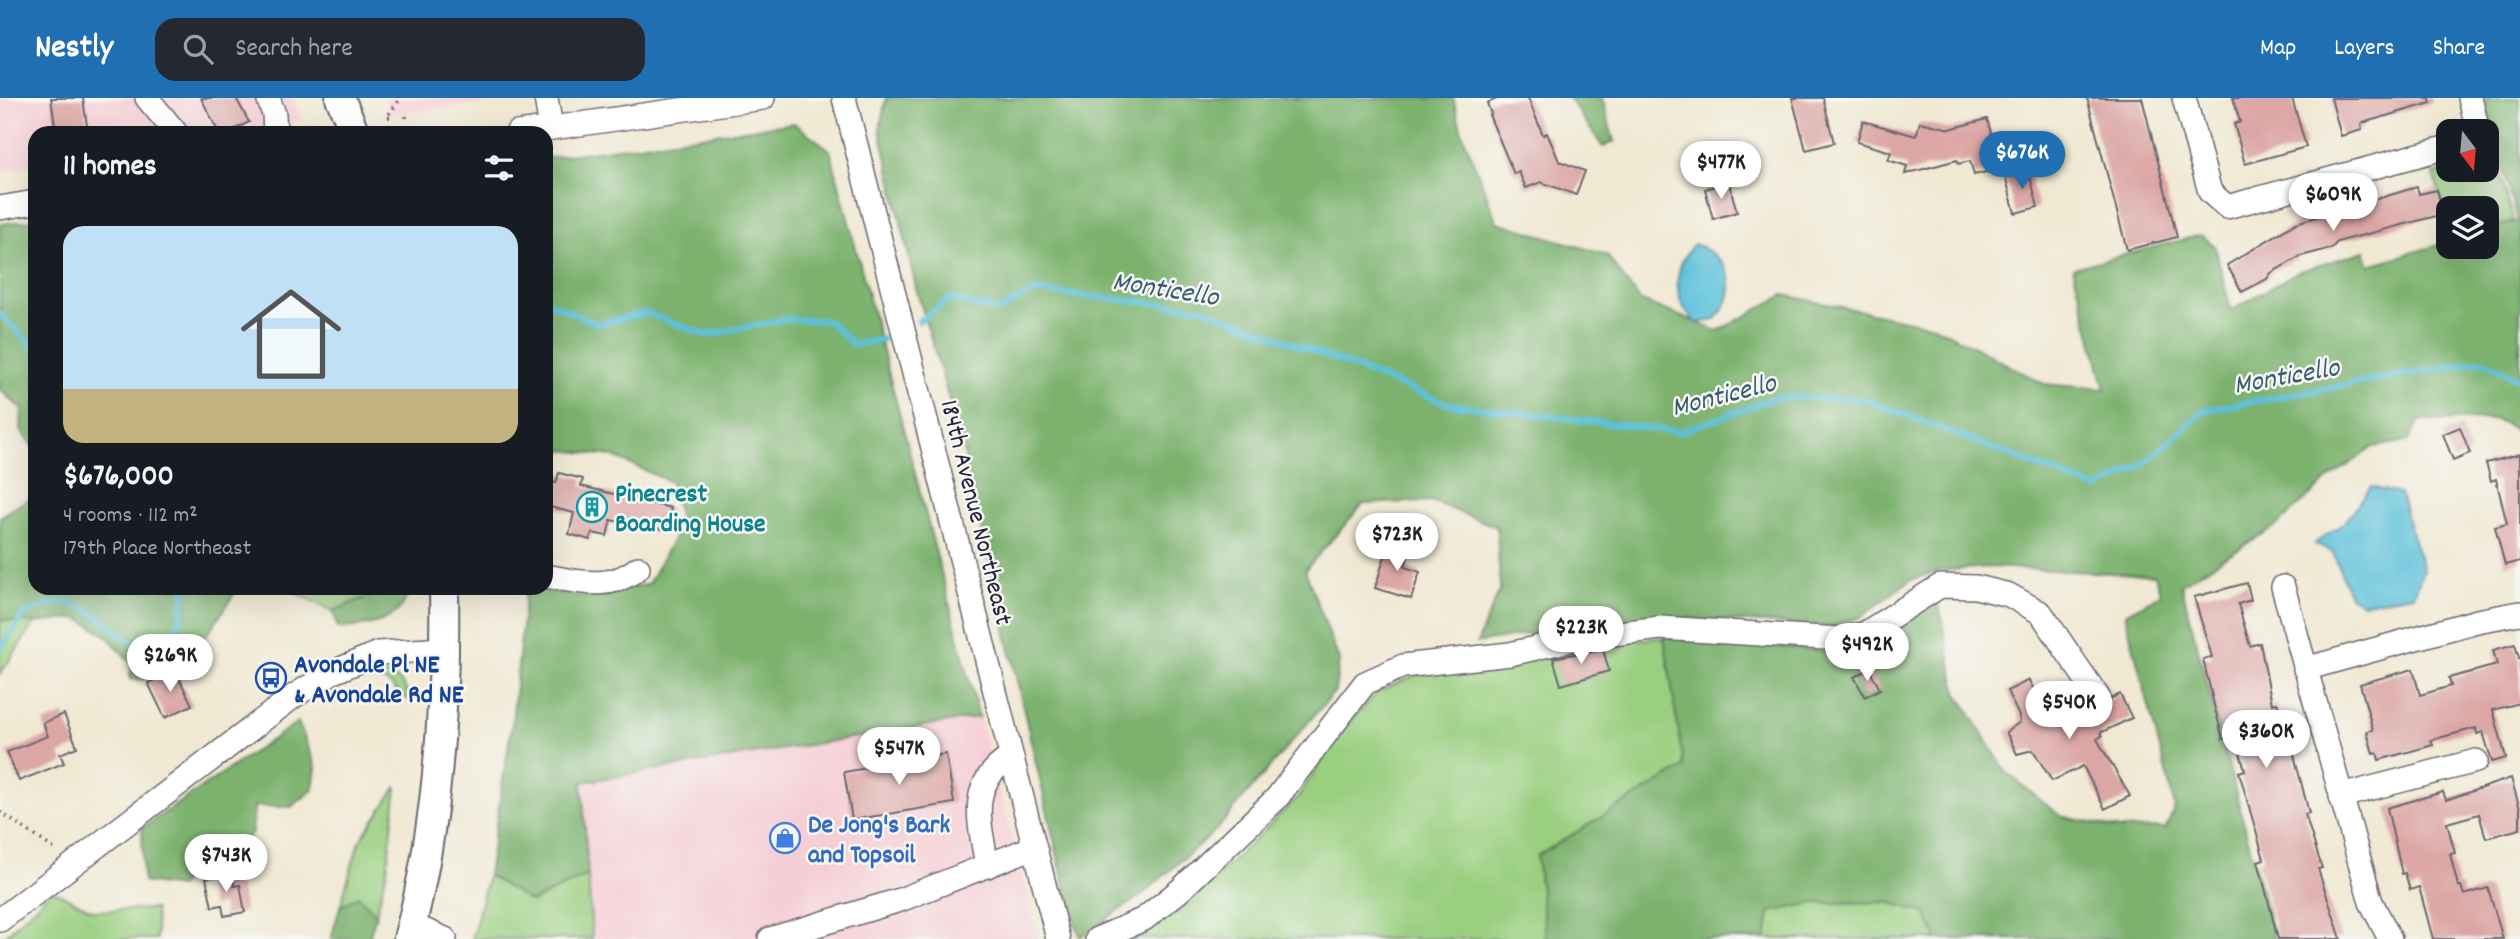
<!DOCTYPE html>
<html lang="en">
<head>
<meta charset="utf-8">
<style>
  :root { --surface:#171b24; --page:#242831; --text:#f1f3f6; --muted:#9ea1a6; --line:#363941; --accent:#1f6fb2 }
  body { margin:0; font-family:Dekko,sans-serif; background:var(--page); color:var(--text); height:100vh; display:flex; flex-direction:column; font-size:26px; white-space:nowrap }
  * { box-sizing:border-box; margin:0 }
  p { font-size:23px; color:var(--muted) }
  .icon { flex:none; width:38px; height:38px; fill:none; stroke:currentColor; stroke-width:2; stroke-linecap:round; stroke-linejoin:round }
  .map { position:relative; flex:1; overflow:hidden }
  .side { position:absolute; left:28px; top:28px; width:525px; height:469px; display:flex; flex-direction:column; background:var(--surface); border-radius:21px; box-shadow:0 7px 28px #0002 }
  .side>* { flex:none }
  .needle { width:46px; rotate:164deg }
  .buttons { position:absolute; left:2436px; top:21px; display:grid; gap:14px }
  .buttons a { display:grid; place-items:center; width:63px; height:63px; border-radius:14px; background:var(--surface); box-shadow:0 7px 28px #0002; font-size:35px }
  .price { position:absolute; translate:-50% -60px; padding:0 16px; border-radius:24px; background:#fff; color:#222; font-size:23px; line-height:46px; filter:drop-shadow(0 2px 4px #0008) }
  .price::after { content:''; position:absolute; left:50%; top:42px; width:21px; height:16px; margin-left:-10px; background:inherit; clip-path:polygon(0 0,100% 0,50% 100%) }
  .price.on { background:var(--accent); color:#fff }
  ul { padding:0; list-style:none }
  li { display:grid; align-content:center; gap:14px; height:371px; padding:0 35px }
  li+li { border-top:2px solid var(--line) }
  li span { display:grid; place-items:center; height:217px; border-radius:21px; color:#555 }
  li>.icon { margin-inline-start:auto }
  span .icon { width:126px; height:126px; fill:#fffc; stroke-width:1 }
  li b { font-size:30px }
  h2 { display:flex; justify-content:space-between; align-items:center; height:84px; padding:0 35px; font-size:30px }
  header { display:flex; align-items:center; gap:42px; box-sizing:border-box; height:98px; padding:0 35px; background:var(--accent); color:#fff }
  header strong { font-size:33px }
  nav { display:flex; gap:38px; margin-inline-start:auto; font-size:24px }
  .search { width:490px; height:63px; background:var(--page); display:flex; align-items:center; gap:18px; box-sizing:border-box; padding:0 24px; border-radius:21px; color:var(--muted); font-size:26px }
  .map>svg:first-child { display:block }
  .built { fill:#f6cfd6 }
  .green { fill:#9acf80; stroke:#5e785e; stroke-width:2 }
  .forest { fill:#7bb26e; stroke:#4e6a54; stroke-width:2 }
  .water { fill:#5cc1da; stroke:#3f728a; stroke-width:2 }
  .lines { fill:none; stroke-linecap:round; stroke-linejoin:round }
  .stream { stroke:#5cc1da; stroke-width:6 }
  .building { fill:#dba6a4 }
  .minor-casing { stroke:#6a6770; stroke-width:26 }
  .major-casing { stroke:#6a6770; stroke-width:32 }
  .path { stroke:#6a6770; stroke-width:3.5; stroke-dasharray:2 5; stroke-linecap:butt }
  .minor { stroke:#fff; stroke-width:23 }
  .major { stroke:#fff; stroke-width:28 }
  .labels { text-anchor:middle; stroke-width:5; stroke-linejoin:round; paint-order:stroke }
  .culture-label { font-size:26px; font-weight:bold; fill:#0d838f; stroke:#f6f6f2; text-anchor:start }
  .street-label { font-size:26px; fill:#22223b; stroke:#f6f6f2 }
  .transit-label { font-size:26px; font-weight:bold; fill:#164399; stroke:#f6f6f2; text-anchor:start }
  .shop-label { font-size:26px; font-weight:bold; fill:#366cbe; stroke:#f6f6f2; text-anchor:start }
  .water-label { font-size:28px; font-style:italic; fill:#365a73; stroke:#f6f6f2 }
</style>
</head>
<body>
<header>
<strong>Nestly</strong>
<div class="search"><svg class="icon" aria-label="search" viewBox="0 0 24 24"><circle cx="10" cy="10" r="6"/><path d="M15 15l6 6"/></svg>Search here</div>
<nav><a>Map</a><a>Layers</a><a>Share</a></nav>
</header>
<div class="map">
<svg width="2520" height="841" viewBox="0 0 2520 841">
  <rect width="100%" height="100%" fill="#f6f6f2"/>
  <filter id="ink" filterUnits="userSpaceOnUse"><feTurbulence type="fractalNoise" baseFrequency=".0143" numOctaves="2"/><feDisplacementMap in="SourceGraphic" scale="14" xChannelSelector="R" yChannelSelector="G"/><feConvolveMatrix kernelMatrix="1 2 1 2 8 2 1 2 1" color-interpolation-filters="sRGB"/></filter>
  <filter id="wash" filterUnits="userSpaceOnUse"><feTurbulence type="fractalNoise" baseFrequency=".00686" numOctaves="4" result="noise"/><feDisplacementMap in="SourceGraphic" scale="28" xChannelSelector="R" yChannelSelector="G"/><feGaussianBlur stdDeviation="1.57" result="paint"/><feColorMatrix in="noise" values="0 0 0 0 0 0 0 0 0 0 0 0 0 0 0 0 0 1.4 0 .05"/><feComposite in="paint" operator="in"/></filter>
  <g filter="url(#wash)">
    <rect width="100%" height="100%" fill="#f0e8d2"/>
    <g class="built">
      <path d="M0,0H292L302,23L231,35H35V67L0,73Z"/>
      <path d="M383,0H530L390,16Z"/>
      <path d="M979,619L1039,841H592L581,684Z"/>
    </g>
    <g class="green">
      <path d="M2495,59L2513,123L2487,131V110H2448V124L2434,76L2449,72H2487V61Z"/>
      <path d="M286,490H389L333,513Z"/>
      <path d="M0,522L35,525L0,576Z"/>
      <path d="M1664,539L1685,669L1537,758L1546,841H1128L1159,828L1216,779L1297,700L1346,627L1379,593L1416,577L1574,548Z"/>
      <path d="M384,576C401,579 405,589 412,603C391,595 395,578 366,582L365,577Z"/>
      <path d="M397,688L387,772L376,816L358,799L340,809L359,744Z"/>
      <path d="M488,777L531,804L588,777L592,841H472Z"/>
      <path d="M52,792L94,813L155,811L157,841H2Z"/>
      <path d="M1888,804L1926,815L1937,841H1766L1769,814L1813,805Z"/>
    </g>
    <g class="forest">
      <path d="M886,0H1453L1462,34L1497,124L1607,157L1639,202L1718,233L1784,197L1934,228L2044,286L2105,291L2073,170L2201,137L2215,148L2231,213L2297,174L2365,153L2370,167L2448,144V149H2487V132L2517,123L2485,0H2520V333L2495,321L2419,323L2408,343L2373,349L2331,379L2276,428L2181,486L2274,841H1937L1926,815L1888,804L1813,805L1770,814L1766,841H1546L1537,758L1684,669L1664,539L1835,554L1880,541L1938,503L1957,594L2006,674L2060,718L2120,731L2166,730L2175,709L2125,516L2161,497L2155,477L1988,469L1938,473L1910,482L1862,518L1831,529L1667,519L1600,523L1477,545L1500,491L1497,429L1431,403L1363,406L1305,472L1339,562L1335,593L1216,732L1143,796L1080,839L1067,798L961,342L916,190L880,31Z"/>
      <path d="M1569,0H1602L1614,44L1603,49Z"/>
      <path d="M794,25L830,52L979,619L582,684L588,777L531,804L488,777L512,626L526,490L588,499L648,486L681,427L671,384L612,358L546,350V60Z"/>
      <path d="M35,122V353L21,332L22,311L0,292V126Z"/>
      <path d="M35,397V490H238C213,528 182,586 130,581L132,566L107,538L78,520L35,525L0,522V419Z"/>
      <path d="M389,490H408C405,525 365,529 338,530L333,513Z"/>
      <path d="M298,624L316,669L313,692L291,709L254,708L252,734L240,749L203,754L180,789L143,784L142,730Z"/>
      <path d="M358,798L376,816L369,841H331L340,809Z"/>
    </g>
    <g class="water">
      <path d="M1694,146C1731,160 1742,191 1715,222L1696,225C1672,203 1672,170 1694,146Z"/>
      <path d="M2371,389L2400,396L2423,472L2414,497L2362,505L2350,498L2333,454L2314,446L2345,424Z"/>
    </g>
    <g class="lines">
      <g class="stream">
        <path d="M546,203L597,226L646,215L706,237L786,221L828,223L854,247L883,241"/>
        <path d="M0,216L35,251"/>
        <path d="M919,223L950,201L1000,213L1033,193L1203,210L1448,306L1680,334L1778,299L1867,302L2098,391L2144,366L2204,312L2482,263L2520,282"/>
        <path d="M0,551L25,516L49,506L70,505L88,511L132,545L149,551L167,546L180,523L185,490"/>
      </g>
    </g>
    <g id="blocks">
      <g class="building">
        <path d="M51,0H83L88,35H56Z"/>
        <path d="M201,0H236L249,24L228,35H219Z"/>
        <path d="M1499,0H1528L1543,37L1547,35L1559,63L1585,73L1576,97L1541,84L1526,90L1519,74L1514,76L1489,17L1491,16L1487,5Z"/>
        <path d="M1792,0H1823L1834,45L1806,52Z"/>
        <path d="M2087,0H2142L2177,139L2127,152Z"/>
        <path d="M2233,0H2292L2306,49L2245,66L2234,26L2240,24Z"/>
        <path d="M2331,0H2430L2431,5L2369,23L2361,26L2362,32L2341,38Z"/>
        <path d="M1987,21L2002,70L1974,77L1970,63L1958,66L1957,62L1905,76L1907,68L1888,62L1891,54L1857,44L1863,23L1916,38L1920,24L1950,31Z"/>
        <path d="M2028,71L2038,109L2015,115L2005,77Z"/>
        <path d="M1729,85L1737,114L1713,121L1705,91Z"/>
        <path d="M2417,89L2419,96L2437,92L2444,116L2337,144L2332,150L2301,158L2271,175L2267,181L2242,194L2227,167L2296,125Z"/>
        <path d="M2460,329L2470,355L2453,362L2443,336Z"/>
        <path d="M2520,356V463L2505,467L2495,429L2507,426L2496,381L2491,383L2486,365Z"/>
        <path d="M559,375L583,381L581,388L671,410L665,432L628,423V426L611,422L607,438L592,435L590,442L569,436L574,415L546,408L552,384L556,385Z"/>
        <path d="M1389,445L1410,452L1405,469L1420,474L1411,501L1375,490Z"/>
        <path d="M2247,485L2251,502L2238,506L2250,548L2260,545L2272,606L2277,605L2293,653L2309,715L2305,716L2322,770L2318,771L2341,841H2278L2258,763L2264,761L2239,674L2245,672L2235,637L2223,641L2215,611L2203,561L2212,559L2194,499Z"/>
        <path d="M2515,546L2520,563V605L2493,612L2506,660L2492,664L2483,634L2477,636L2476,630L2431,642L2433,647L2379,662L2377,655L2373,656L2367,633L2373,632L2360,586L2413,571L2420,597L2451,588L2449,580L2497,567L2493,552Z"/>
        <path d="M1603,551L1609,573L1561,587L1553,560Z"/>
        <path d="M1869,571L1880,591L1865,599L1854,579Z"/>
        <path d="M175,572L192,607L165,620L148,585Z"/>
        <path d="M2029,582L2041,607L2043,605L2051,620L2055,617L2059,627L2091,611H2105L2112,600L2120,596L2132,620L2100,635L2102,638L2097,641L2130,698L2105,711L2083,668L2052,683L2033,652L2017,656L2006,634L2020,624L2019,618L2007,593Z"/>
        <path d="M64,616L77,649L60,656L64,665L19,683L7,654L48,638L43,625Z"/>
        <path d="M946,656L954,705L852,722L844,674Z"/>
        <path d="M2511,680L2520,711V731L2486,740L2479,716L2447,725L2455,755L2450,756L2458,788H2461L2464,797L2488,790L2503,841H2433L2419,789L2410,792L2405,775L2402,776L2387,710L2443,694L2446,702Z"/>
        <path d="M232,775L234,788L240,787L245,814L224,818L222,807L212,809L206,780Z"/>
      </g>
    </g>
  </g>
  <g filter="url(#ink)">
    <use href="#blocks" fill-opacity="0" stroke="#6a6770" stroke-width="2"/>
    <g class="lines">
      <g class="minor-casing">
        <g id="minor">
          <path d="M147,0L176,35"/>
          <path d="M268,0L274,16L275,35"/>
          <path d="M546,0L551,30"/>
          <path d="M844,0L1058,841"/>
          <path d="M2184,0L2210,94L2227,109L2448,49"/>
          <path d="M2470,0L2478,33"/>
          <path d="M517,35L763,0"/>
          <path d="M0,110L35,104"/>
          <path d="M546,478C579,484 611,493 638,470"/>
          <path d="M2283,489L2371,804L2390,841"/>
          <path d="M2305,571L2477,523L2520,515"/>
          <path d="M2341,698L2476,663"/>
          <path d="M987,768C980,724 966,686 1011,659"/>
          <path d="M0,822L294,598L331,575L378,555L445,551"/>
          <path d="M412,827L445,841"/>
          <path d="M770,841L900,802L1034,749"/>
          <path d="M1097,841L1144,821L1179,793L1276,701L1365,585L1403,568L1510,556L1574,541L1660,530L1841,541L1864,536L1940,488L1976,489L2009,497L2041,515L2098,599"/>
        </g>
      </g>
      <g class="major-casing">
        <g id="major">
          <path d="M340,0L355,35"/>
          <path d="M408,841C438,728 446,606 444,490"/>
        </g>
      </g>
      <g class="path">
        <path d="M389,16L401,0"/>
        <path d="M406,18L407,23"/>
        <path d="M388,19H394"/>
        <path d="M308,34L305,27L311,29"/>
        <path d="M0,714L56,752"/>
      </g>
      <use href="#minor" class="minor"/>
      <use href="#major" class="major"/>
    </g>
  </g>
  <defs>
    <g id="building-ring" transform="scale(1.575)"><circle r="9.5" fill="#f6f6f2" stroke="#0f9aa8" stroke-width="1.5"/><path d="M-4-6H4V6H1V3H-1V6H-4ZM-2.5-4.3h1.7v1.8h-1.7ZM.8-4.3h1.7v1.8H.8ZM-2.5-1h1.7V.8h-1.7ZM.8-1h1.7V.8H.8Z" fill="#0f9aa8"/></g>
    <g id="bus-ring" transform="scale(1.575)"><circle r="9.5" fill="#f6f6f2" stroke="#1a4fb4" stroke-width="1.5"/><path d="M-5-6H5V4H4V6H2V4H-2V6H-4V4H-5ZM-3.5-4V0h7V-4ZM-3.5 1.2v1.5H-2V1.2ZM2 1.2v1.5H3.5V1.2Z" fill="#1a4fb4"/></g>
    <g id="shop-ring" transform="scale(1.575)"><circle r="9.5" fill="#f6f6f2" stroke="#3f7fe0" stroke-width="1.5"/><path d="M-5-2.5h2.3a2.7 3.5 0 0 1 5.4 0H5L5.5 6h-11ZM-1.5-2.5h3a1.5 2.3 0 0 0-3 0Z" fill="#3f7fe0"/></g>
  </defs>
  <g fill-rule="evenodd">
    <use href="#building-ring" x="592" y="409"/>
    <use href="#bus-ring" x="271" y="580"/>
    <use href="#shop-ring" x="785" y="740"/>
  </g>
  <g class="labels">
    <g class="culture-label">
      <text x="615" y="403">Pinecrest<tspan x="615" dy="30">Boarding House</tspan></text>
    </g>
    <g class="street-label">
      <text transform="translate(978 414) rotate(76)" y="9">184th Avenue Northeast</text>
    </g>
    <g class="transit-label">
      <text x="294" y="574">Avondale Pl NE<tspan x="294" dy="30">&amp; Avondale Rd NE</tspan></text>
    </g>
    <g class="shop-label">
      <text x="808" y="734">De Jong's Bark<tspan x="808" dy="30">and Topsoil</tspan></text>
    </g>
    <g class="water-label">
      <text transform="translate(1166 189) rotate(9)" y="10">Monticello</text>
      <text transform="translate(2286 276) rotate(-10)" y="10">Monticello</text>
      <text transform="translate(1723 295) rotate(-14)" y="10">Monticello</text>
    </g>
  </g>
</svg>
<div class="buttons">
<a><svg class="needle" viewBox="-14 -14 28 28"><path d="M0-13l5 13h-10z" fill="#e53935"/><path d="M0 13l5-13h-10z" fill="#9ea1a6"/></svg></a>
<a><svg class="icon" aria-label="layers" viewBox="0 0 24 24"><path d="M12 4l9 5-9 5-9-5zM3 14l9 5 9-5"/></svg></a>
</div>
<b class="price on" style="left:2022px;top:93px">$676K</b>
<b class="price" style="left:1721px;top:103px">$477K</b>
<b class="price" style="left:2333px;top:135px">$609K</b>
<b class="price" style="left:1397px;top:475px">$723K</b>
<b class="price" style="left:1581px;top:568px">$223K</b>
<b class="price" style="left:1867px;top:585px">$492K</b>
<b class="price" style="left:170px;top:596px">$269K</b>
<b class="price" style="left:2069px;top:643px">$540K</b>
<b class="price" style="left:2266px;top:672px">$360K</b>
<b class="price" style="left:899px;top:689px">$547K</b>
<b class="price" style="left:226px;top:796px">$743K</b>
<section class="side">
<h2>11 homes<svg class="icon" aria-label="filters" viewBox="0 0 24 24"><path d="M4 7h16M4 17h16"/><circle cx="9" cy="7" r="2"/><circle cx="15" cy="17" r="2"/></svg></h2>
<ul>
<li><span style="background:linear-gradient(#bfe0f5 75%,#c2b280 0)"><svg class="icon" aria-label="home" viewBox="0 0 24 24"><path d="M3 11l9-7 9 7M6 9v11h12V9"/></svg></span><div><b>$676,000</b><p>4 rooms · 112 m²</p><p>179th Place Northeast</p></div></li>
</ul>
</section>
</div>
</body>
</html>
